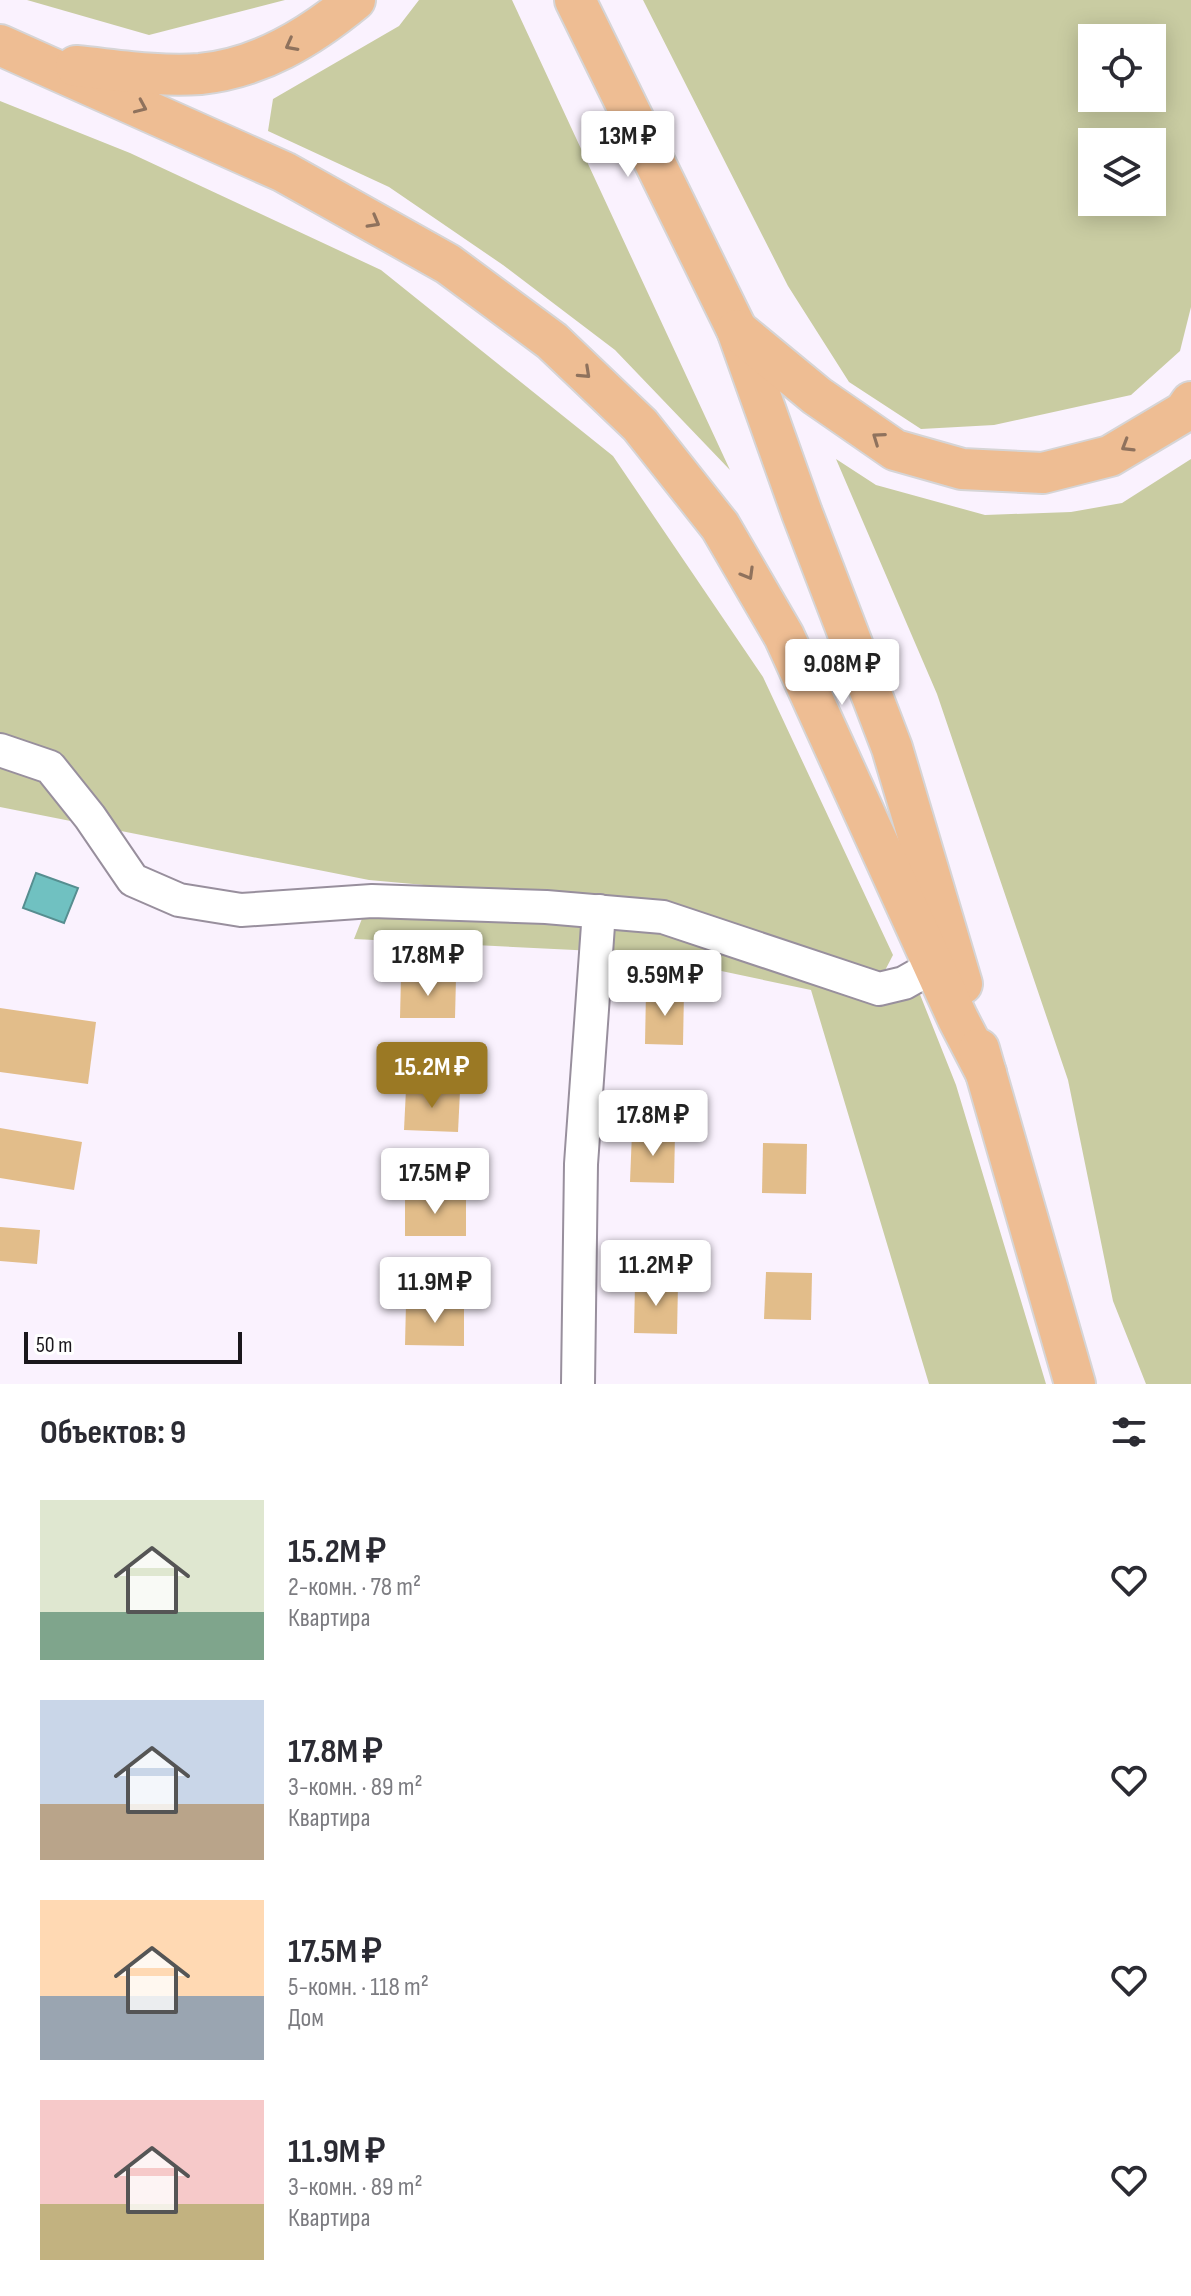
<!DOCTYPE html>
<html lang="ru">
<head>
<meta charset="utf-8">
<style>
  :root { --surface:#fff; --page:#f2f2f3; --text:#2b2b33; --muted:#7c7c81; --accent:#9b7924 }
  body { margin:0; font-family:"Sofia Sans Condensed",sans-serif; background:var(--page); color:var(--text); height:100vh; display:flex; flex-direction:column; font-size:30px; white-space:nowrap }
  * { box-sizing:border-box; margin:0 }
  p { font-size:26px; color:var(--muted) }
  .icon { flex:none; width:44px; height:44px; fill:none; stroke:currentColor; stroke-width:2; stroke-linecap:round; stroke-linejoin:round }
  .map { position:relative; height:1384px; overflow:hidden }
  .details { display:flex; flex-direction:column; background:var(--surface); flex:1 }
  .details>* { flex:none }
  .buttons { position:absolute; left:1078px; top:24px; display:grid; gap:16px }
  .buttons a { display:grid; place-items:center; width:88px; height:88px; border-radius:0px; background:var(--surface); box-shadow:0 4px 20px #0003; font-size:40px }
  .scale { position:absolute; left:24px; bottom:20px; width:218px; box-sizing:border-box; padding-left:8px; border:4px solid #1a171c; border-top:0; font-size:22px; line-height:28px; white-space:nowrap; color:#1a171c; -webkit-text-stroke:6px #fff; paint-order:stroke }
  .price { position:absolute; translate:-50% -68px; padding:0 18px; border-radius:8px; background:#fff; color:#222; font-size:26px; line-height:52px; filter:drop-shadow(0 2px 4px #0008) }
  .price::after { content:''; position:absolute; left:50%; top:48px; width:24px; height:18px; margin-left:-12px; background:inherit; clip-path:polygon(0 0,100% 0,50% 100%) }
  .price.active { background:var(--accent); color:#fff }
  ul { padding:0; list-style:none }
  li { display:flex; align-items:center; gap:24px; height:200px; padding:0 40px }
  li span { display:grid; place-items:center; flex:none; width:224px; height:160px; border-radius:0px; color:#555 }
  li>.icon { margin-inline-start:auto }
  span .icon { width:96px; height:96px; fill:#fffc; stroke-width:1 }
  li b { font-size:34px }
  h2 { display:flex; justify-content:space-between; align-items:center; height:96px; padding:0 40px; font-size:34px }
  .map>svg:first-child { display:block }
  .green { fill:#c9cca2; fill-rule:evenodd }
  .water { fill:#70c1c1; stroke:#568e90; stroke-width:2 }
  .building { fill:#e2bd8a }
  .lines { fill:none; stroke-linecap:round; stroke-linejoin:round }
  .minor-casing { stroke:#988f9d; stroke-width:36 }
  .major-casing { stroke:#d6d5d6; stroke-width:44 }
  .minor { stroke:#fff; stroke-width:32 }
  .major { stroke:#eebd93; stroke-width:40 }
  .oneway { stroke:#8f725d }
</style>
</head>
<body>
<div class="map">
<svg width="1191" height="1384" viewBox="0 0 1191 1384">
  <rect width="100%" height="100%" fill="#faf2fe"/>
  <g class="green">
    <path d="M27,0H285L149,35Z"/>
    <path d="M419,0H512L730,470L615,350L503,265L389,187L268,131L273,99L399,26Z"/>
    <path d="M643,0H1191V307L1180,351L1131,395L994,425L921,429L849,382L788,286ZM1092,38H1152V98H1092ZM1092,142H1152V202H1092Z"/>
    <path d="M0,101L130,153L381,270L613,456L763,677L893,955L878,984L659,906L369,880L0,807Z"/>
    <path d="M836,459L876,485L985,515L1071,512L1122,503L1191,459V1384H1146L1113,1301L1068,1080L937,694Z"/>
    <path d="M365,911L635,920L919,992L956,1085L1046,1384H929L811,990L636,953L354,939Z"/>
  </g>
  <path class="water" d="M36,873L78,888L64,923L23,908Z"/>
  <g class="building">
    <path d="M401,977L456,978L455,1018H400Z"/>
    <path d="M646,991H684L683,1045L645,1044Z"/>
    <path d="M0,1008L96,1022L88,1084L0,1072Z"/>
    <path d="M406,1089L460,1091L458,1132L404,1130Z"/>
    <path d="M0,1128L82,1142L74,1190L0,1178Z"/>
    <path d="M632,1132L675,1133L674,1183L630,1182Z"/>
    <path d="M763,1143L807,1144L806,1194L762,1193Z"/>
    <path d="M405,1196L466,1197V1236H405Z"/>
    <path d="M0,1227L40,1230L37,1264L0,1261Z"/>
    <path d="M766,1272L812,1273L811,1320L764,1319Z"/>
    <path d="M635,1283L678,1284L677,1334L634,1333Z"/>
    <path d="M406,1303L464,1304V1346L405,1345Z"/>
  </g>
  <g class="lines">
    <g class="minor-casing">
      <g id="minor">
        <path d="M0,750L50,767L90,817L133,880L179,900L241,910L372,901L546,907L663,917L879,989L904,983L934,966"/>
        <path d="M578,1384L581,1164L599,911"/>
      </g>
    </g>
    <g class="major-casing">
      <g id="major">
        <path d="M575,0L737,330L802,513L892,748L962,984"/>
        <path d="M0,45L284,172L448,264L552,341L640,425L720,526L784,636L958,1019L986,1073"/>
        <path d="M76,66C117,70 159,77 200,74C260,68 310,37 355,0"/>
        <path d="M737,330L817,396L895,450L962,469L1043,473L1110,456L1184,412L1191,402"/>
        <path d="M979,1049L1075,1384"/>
      </g>
    </g>
    <use href="#minor" class="minor"/>
    <use href="#major" class="major"/>
  </g>
  <defs><path id="oneway-chevron" d="M-2-3.5L2.5 0L-2 3.5" fill="none" stroke-width="1.6" stroke-linecap="round" stroke-linejoin="round" transform="scale(2)"/></defs>
  <g class="oneway">
    <use href="#oneway-chevron" transform="translate(291 45) rotate(152)"/>
    <use href="#oneway-chevron" transform="translate(141 107) rotate(24)"/>
    <use href="#oneway-chevron" transform="translate(374 222) rotate(29)"/>
    <use href="#oneway-chevron" transform="translate(585 373) rotate(43)"/>
    <use href="#oneway-chevron" transform="translate(878 438) rotate(-145)"/>
    <use href="#oneway-chevron" transform="translate(1127 446) rotate(149)"/>
    <use href="#oneway-chevron" transform="translate(748 574) rotate(60)"/>
  </g>
</svg>
<div class="buttons">
<a><svg class="icon" aria-label="locate" viewBox="0 0 24 24"><circle cx="12" cy="12" r="6"/><path d="M12 2v4M12 18v4M2 12h4M18 12h4"/></svg></a>
<a><svg class="icon" aria-label="layers" viewBox="0 0 24 24"><path d="M12 4l9 5-9 5-9-5zM3 14l9 5 9-5"/></svg></a>
</div>
<div class="scale">50 m</div>
<b class="price" style="left:628px;top:179px">13M ₽</b>
<b class="price" style="left:842px;top:707px">9.08M ₽</b>
<b class="price" style="left:428px;top:998px">17.8M ₽</b>
<b class="price" style="left:665px;top:1018px">9.59M ₽</b>
<b class="price active" style="left:432px;top:1110px">15.2M ₽</b>
<b class="price" style="left:653px;top:1158px">17.8M ₽</b>
<b class="price" style="left:435px;top:1216px">17.5M ₽</b>
<b class="price" style="left:656px;top:1308px">11.2M ₽</b>
<b class="price" style="left:435px;top:1325px">11.9M ₽</b>
</div>
<section class="details">
<h2>Объектов: 9<svg class="icon" aria-label="filters" viewBox="0 0 24 24"><path d="M4 7h16M4 17h16"/><circle cx="9" cy="7" r="2"/><circle cx="15" cy="17" r="2"/></svg></h2>
<ul>
<li><span style="background:linear-gradient(#dfe7d0 70%,#7fa58c 0)"><svg class="icon" aria-label="home" viewBox="0 0 24 24"><path d="M3 11l9-7 9 7M6 9v11h12V9"/></svg></span><div><b>15.2M ₽</b><p>2-комн. · 78 m²</p><p>Квартира</p></div><svg class="icon" aria-label="heart" viewBox="0 0 24 24"><path d="M12 20l-8-8c-3-5 5-10 8-4 3-6 11-1 8 4z"/></svg></li>
<li><span style="background:linear-gradient(#c9d6e8 65%,#b9a48a 0)"><svg class="icon" aria-label="home" viewBox="0 0 24 24"><path d="M3 11l9-7 9 7M6 9v11h12V9"/></svg></span><div><b>17.8M ₽</b><p>3-комн. · 89 m²</p><p>Квартира</p></div><svg class="icon" aria-label="heart" viewBox="0 0 24 24"><path d="M12 20l-8-8c-3-5 5-10 8-4 3-6 11-1 8 4z"/></svg></li>
<li><span style="background:linear-gradient(#ffd9b3 60%,#9aa5b1 0)"><svg class="icon" aria-label="home" viewBox="0 0 24 24"><path d="M3 11l9-7 9 7M6 9v11h12V9"/></svg></span><div><b>17.5M ₽</b><p>5-комн. · 118 m²</p><p>Дом</p></div><svg class="icon" aria-label="heart" viewBox="0 0 24 24"><path d="M12 20l-8-8c-3-5 5-10 8-4 3-6 11-1 8 4z"/></svg></li>
<li><span style="background:linear-gradient(#f6c9c9 65%,#c2b280 0)"><svg class="icon" aria-label="home" viewBox="0 0 24 24"><path d="M3 11l9-7 9 7M6 9v11h12V9"/></svg></span><div><b>11.9M ₽</b><p>3-комн. · 89 m²</p><p>Квартира</p></div><svg class="icon" aria-label="heart" viewBox="0 0 24 24"><path d="M12 20l-8-8c-3-5 5-10 8-4 3-6 11-1 8 4z"/></svg></li>
</ul>
</section>
</body>
</html>
